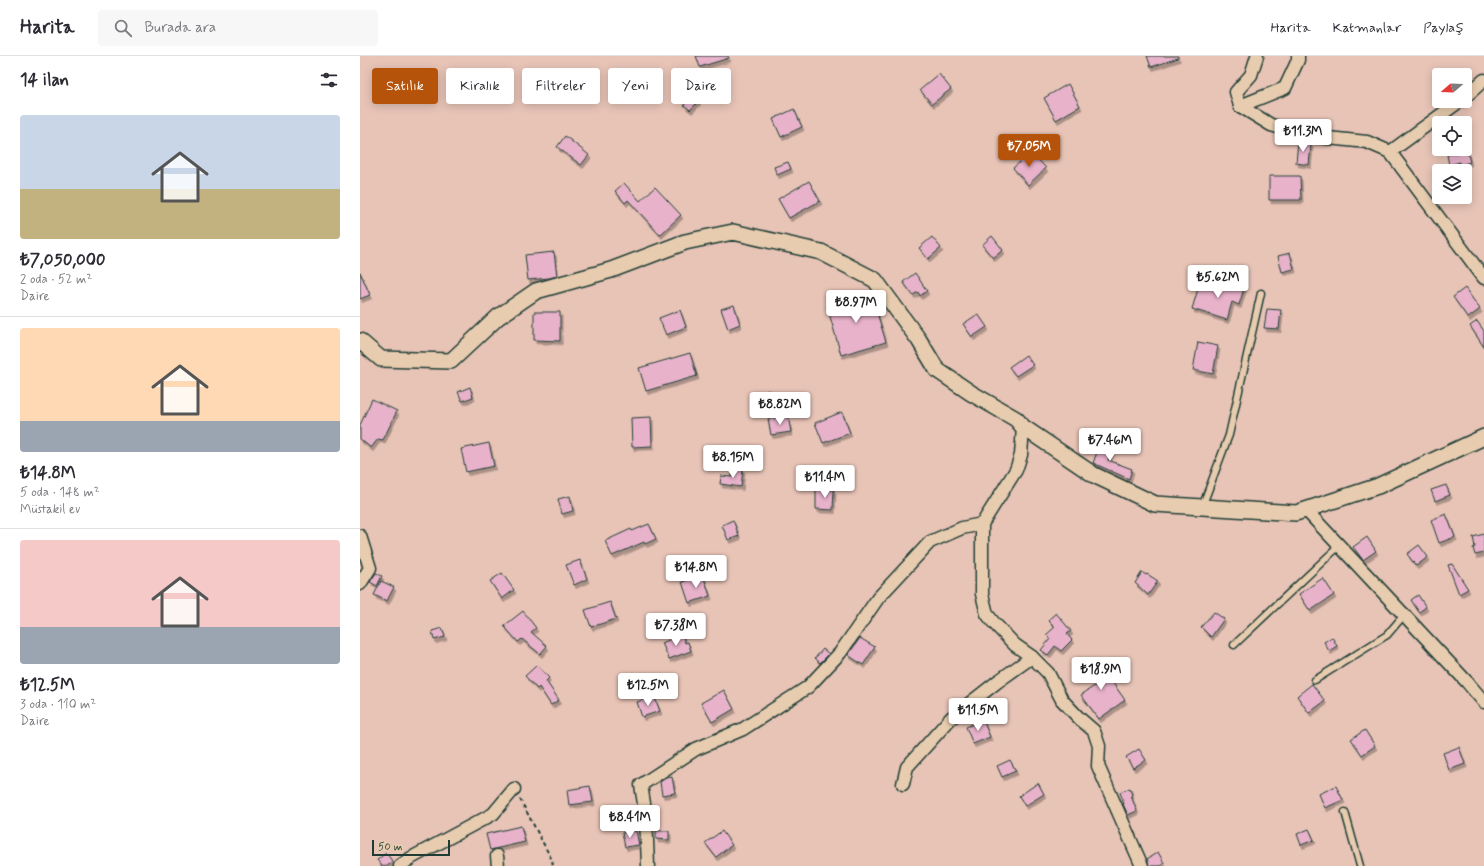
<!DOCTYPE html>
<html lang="tr">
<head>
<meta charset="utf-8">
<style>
  :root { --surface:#fff; --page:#f7f7f7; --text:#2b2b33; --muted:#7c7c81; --line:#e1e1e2; --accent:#b45309 }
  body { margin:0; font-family:Mynerve,sans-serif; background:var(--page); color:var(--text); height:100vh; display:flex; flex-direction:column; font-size:15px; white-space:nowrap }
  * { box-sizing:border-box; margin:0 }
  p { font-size:13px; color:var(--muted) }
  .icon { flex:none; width:22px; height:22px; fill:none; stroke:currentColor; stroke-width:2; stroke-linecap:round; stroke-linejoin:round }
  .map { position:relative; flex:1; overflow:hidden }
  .side { display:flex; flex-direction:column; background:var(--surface); width:360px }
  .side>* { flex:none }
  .hud { position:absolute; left:12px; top:12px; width:380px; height:36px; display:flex; gap:8px }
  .needle { width:26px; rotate:251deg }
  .controls { position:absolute; left:1072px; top:12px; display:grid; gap:8px }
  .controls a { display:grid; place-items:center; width:40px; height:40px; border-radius:4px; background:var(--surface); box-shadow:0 2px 10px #0003; font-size:20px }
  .scale { position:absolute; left:12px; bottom:10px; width:78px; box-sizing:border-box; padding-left:4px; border:2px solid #1f3d34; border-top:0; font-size:11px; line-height:14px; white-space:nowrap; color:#1f3d34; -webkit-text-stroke:3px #e8ccaf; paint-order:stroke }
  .price { position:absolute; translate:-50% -34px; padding:0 9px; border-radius:4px; background:#fff; color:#222; font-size:13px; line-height:26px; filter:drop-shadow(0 1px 2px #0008) }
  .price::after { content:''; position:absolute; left:50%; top:24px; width:12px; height:9px; margin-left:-6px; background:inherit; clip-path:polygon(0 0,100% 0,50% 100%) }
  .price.active { background:var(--accent); color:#fff }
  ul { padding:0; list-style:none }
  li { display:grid; align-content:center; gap:8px; height:212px; padding:0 20px }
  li+li { border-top:1px solid var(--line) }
  li span { display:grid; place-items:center; height:124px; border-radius:4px; color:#555 }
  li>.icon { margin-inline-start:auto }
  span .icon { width:72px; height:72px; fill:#fffc; stroke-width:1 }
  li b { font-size:17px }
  h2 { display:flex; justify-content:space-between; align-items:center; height:48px; padding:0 20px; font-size:17px }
  .tag { padding:0 14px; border-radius:4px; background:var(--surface); box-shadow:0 2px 10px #0003; font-size:14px; line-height:36px }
  .tag.active { background:var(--accent); color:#fff }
  header { display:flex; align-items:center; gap:24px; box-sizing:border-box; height:56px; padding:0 20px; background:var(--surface); border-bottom:1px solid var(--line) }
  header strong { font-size:19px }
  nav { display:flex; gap:22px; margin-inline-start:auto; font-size:14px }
  .search { width:280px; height:36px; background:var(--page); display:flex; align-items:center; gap:10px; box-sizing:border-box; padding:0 14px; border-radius:4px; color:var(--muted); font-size:15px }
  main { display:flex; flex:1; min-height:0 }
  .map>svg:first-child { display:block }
  .building { fill:#e8b2cb; stroke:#1f3d34; filter:url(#shadow) }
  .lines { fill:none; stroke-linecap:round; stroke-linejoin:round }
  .service-casing { stroke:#1f3d34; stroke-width:9 }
  .minor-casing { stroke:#1f3d34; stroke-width:15 }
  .tertiary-casing { stroke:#1f3d34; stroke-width:18 }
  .path { stroke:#1f3d34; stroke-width:2; stroke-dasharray:4 3; stroke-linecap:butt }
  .service { stroke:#e8ccaf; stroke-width:6 }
  .minor { stroke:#e8ccaf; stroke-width:12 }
  .tertiary { stroke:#e8ccaf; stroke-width:15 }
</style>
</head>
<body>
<header>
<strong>Harita</strong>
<div class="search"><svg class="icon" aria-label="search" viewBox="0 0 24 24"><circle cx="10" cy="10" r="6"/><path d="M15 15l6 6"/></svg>Burada ara</div>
<nav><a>Harita</a><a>Katmanlar</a><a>Paylaş</a></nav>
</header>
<main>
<section class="side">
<h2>14 ilan<svg class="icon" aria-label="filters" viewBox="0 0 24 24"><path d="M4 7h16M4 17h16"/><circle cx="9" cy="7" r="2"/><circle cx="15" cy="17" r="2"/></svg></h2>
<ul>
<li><span style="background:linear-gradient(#c9d6e8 60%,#c2b280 0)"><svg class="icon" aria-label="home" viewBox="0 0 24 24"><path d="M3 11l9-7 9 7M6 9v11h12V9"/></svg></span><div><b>₺7,050,000</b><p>2 oda · 52 m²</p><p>Daire</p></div></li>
<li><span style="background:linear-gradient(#ffd9b3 75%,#9aa5b1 0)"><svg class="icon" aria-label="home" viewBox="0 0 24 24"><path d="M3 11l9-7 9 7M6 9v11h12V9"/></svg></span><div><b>₺14.8M</b><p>5 oda · 148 m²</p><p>Müstakil ev</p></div></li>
<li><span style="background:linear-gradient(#f6c9c9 70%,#9aa5b1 0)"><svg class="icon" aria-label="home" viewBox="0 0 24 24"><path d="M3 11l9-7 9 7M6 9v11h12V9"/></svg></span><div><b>₺12.5M</b><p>3 oda · 110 m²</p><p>Daire</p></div></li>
</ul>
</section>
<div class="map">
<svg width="1124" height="810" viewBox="0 0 1124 810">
  <defs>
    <filter id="shadow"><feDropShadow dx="2" dy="3.5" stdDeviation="0" flood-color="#0004"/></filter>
  </defs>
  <rect width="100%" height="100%" fill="#e8c4b7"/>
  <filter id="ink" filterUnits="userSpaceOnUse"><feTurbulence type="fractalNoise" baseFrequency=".025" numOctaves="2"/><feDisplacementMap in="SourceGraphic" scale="8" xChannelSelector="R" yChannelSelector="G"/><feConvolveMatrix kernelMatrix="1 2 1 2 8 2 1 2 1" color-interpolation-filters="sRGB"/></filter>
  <g filter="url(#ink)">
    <g class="building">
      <path d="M336,0H368L369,2L340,11Z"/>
      <path d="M787,0H818V2L791,11Z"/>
      <path d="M579,18L591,33L572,48L560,34Z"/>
      <path d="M708,28L720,50L696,64L684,42Z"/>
      <path d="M333,39L339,45L330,54L324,49Z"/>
      <path d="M434,53L442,71L421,81L413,63Z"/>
      <path d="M205,80L229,99L221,109L197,91Z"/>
      <path d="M938,85L951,88L949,109L936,107Z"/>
      <path d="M1107,95L1110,106L1100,109V106L1089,109L1087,99Z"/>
      <path d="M671,96L686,112L668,129L653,112Z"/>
      <path d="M428,106L431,113L417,119L414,111Z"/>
      <path d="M909,120H940L941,144H909Z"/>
      <path d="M449,125L460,145L429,162L418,143Z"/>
      <path d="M264,127L280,145L295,131L321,159L300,179L268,144L265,147L255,135Z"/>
      <path d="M632,180L643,194L633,202L622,189Z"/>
      <path d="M572,181L581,192L568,203L559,192Z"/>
      <path d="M194,196L197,220L189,222L168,224L165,199Z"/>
      <path d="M930,197L934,213L922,216L918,200Z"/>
      <path d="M0,216L10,239L0,243Z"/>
      <path d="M555,217L567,235L560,240L558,236L553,239L543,226Z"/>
      <path d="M866,223L885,229L879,249L872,246L867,264L832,253L840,226L863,233Z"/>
      <path d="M1105,232L1120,253L1108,262L1093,241Z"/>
      <path d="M511,237L526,286L481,299L467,250Z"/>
      <path d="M374,249L380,268L368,273L361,253Z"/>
      <path d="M907,253L921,254L919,273L904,272Z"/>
      <path d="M320,254L326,271L306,279L299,262Z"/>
      <path d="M174,256H200V285L174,284Z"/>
      <path d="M618,258L627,271L612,281L603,268Z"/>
      <path d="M1117,265L1124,275V291L1110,270Z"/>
      <path d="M838,286L858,290L853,318L833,314Z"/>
      <path d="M330,297L337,320L286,335L279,312Z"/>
      <path d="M666,299L673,309L656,320L649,311Z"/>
      <path d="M110,331L113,341L102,345L98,336Z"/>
      <path d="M408,334L418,347L405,356L396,343Z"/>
      <path d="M12,343L37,355L23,384L18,383L11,392L0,383V369Z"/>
      <path d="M482,356L490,377L463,387L455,367Z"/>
      <path d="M428,360L431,376L411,379L408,363Z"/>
      <path d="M291,361L292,390L272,391L271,362Z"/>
      <path d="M129,387L134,410L106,416L101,393Z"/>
      <path d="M740,388L753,393L748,404L772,413L769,423L733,407Z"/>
      <path d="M373,412L383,413L381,431L360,428L361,420L372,421Z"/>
      <path d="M1086,429L1090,439L1075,445L1071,434Z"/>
      <path d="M456,433L474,434L473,454L456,453Z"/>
      <path d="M210,440L213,455L202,458L198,443Z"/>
      <path d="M1086,458L1095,481L1079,487L1071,464Z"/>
      <path d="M373,464L379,480L368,484L362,469Z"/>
      <path d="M289,468L296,483L285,488L284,486L252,500L245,485L271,473L272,475Z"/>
      <path d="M1124,478V497L1115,499L1113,492L1115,491L1113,481Z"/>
      <path d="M1007,481L1016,495L1003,504L993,491Z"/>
      <path d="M1059,489L1068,501L1056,510L1047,498Z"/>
      <path d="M220,504L227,523L214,529L206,509Z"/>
      <path d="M1092,508L1108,533L1099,538L1088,509Z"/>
      <path d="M782,516L786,519L787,518L798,525L788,539L775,527Z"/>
      <path d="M16,517L22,520L17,530L10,526Z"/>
      <path d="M142,517L154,534L142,543L130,525Z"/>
      <path d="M343,519L350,540L329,547L322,526Z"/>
      <path d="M963,522L974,539L950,555L939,538Z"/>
      <path d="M21,525L34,531L27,545L14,539Z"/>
      <path d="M1058,539L1066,551L1059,556L1051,544Z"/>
      <path d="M250,546L256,563L231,571L225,554Z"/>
      <path d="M163,555L176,572L171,576L187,590L180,598L162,583L158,586L144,570Z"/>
      <path d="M854,556L864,563L851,581L841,571Z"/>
      <path d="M696,557L711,575L707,578L712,584L701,595L695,590L688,599L681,594L690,583L686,579L695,571L688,564Z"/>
      <path d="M82,572L85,581L74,584L72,575Z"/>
      <path d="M322,578L325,587L328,586L331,595L309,603L302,587Z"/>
      <path d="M972,581L977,590L969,595L964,586Z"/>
      <path d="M500,582L515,591L503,609L488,599Z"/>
      <path d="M463,593L469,598L460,607L455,602Z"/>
      <path d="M733,603L747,621L748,620L765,644L739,663L721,639L736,629L722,612Z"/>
      <path d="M177,609L189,622L186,625L199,644L191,649L179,631L177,633L165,620Z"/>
      <path d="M952,628L965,645L949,657L937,640Z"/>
      <path d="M364,634L374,653L352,666L341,647Z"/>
      <path d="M294,640L300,655L282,661L277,646Z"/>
      <path d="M623,664L630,681L613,688L606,671Z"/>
      <path d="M1005,674L1015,690L1002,699L991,683Z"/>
      <path d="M1099,691L1105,708L1089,714L1083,697Z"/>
      <path d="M779,693L786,704L773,712L766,701Z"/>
      <path d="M650,704L656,715L642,721L637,710Z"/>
      <path d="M312,721L315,737L302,739L300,726L306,722Z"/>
      <path d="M678,727L684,738L665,750L659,740Z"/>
      <path d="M230,730L233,746L209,749L207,734Z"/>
      <path d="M976,730L983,744L965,752L959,738Z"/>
      <path d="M770,732L772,740H771L777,755L768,759L763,748H764L760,736Z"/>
      <path d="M161,770L165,786L130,794L126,778Z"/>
      <path d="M949,773L954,784L941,789L937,778Z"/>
      <path d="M276,775L279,789L265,791L262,777Z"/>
      <path d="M296,775H309V784L296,783Z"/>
      <path d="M362,775L372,789L356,801L345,787Z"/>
      <path d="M798,796L804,807L800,810H789L787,803Z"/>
      <path d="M26,797L33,806L27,810H22L17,804Z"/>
    </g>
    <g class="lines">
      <g class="service-casing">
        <g id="service">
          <path d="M842,451L869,379L901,237"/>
          <path d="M874,589L979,490"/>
          <path d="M955,624L1027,579L1044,559"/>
          <path d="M985,756L1000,810"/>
        </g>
      </g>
      <g class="minor-casing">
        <g id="minor">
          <path d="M897,0L891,19L876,36L880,50L911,69L948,80L1007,86L1030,96L1124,222"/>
          <path d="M1105,41L1124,24"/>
          <path d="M880,50L925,32L938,4V0"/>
          <path d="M1030,96L1100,45"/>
          <path d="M663,371L661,399L656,414L622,468V538L627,558L634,567L655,589L672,601L688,617L702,644L719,662L734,675L739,690L738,710L782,810"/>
          <path d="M946,454L1107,626L1124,646"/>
          <path d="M0,480L10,512L0,528"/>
          <path d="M543,728L547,711L591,662L637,626L672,601"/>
          <path d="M137,800L138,810"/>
          <path d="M40,810L51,802L133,758L154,733"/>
          <path d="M288,810L286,760L281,729L336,693L383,673L448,631L480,597L518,542L570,486L602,472L622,468"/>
        </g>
      </g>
      <g class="tertiary-casing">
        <path id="tertiary" d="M0,285L21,303L91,305L138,261L176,235L251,214L325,186L373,176L461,196L515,224L559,284L577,314L611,337L656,363L663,371L734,419L795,448L936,457L1018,430L1124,381"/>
      </g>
      <path class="path" d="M160,743L192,804L193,810"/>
      <use href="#service" class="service"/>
      <use href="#minor" class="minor"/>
      <use href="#tertiary" class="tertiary"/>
    </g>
  </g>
</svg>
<div class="controls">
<a><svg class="needle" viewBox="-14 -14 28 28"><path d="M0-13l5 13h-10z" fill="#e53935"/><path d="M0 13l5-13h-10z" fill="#7c7c81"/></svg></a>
<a><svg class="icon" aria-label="locate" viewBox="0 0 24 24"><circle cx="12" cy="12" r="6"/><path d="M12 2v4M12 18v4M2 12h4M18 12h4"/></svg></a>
<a><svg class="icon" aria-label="layers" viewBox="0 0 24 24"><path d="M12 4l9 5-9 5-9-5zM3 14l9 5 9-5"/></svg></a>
</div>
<div class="scale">50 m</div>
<b class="price" style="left:943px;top:97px">₺11.3M</b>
<b class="price active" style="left:669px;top:112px">₺7.05M</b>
<b class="price" style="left:858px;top:243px">₺5.62M</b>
<b class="price" style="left:496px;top:268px">₺8.97M</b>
<b class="price" style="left:420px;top:370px">₺8.82M</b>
<b class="price" style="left:750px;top:406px">₺7.46M</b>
<b class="price" style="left:373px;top:423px">₺8.15M</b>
<b class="price" style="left:465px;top:443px">₺11.4M</b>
<b class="price" style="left:336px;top:533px">₺14.8M</b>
<b class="price" style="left:316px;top:591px">₺7.38M</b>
<b class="price" style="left:741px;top:635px">₺18.9M</b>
<b class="price" style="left:288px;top:651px">₺12.5M</b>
<b class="price" style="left:618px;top:676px">₺11.5M</b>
<b class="price" style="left:270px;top:783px">₺8.41M</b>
<div class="hud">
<a class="tag active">Satılık</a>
<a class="tag">Kiralık</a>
<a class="tag">Filtreler</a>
<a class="tag">Yeni</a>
<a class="tag">Daire</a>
</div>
</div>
</main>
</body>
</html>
